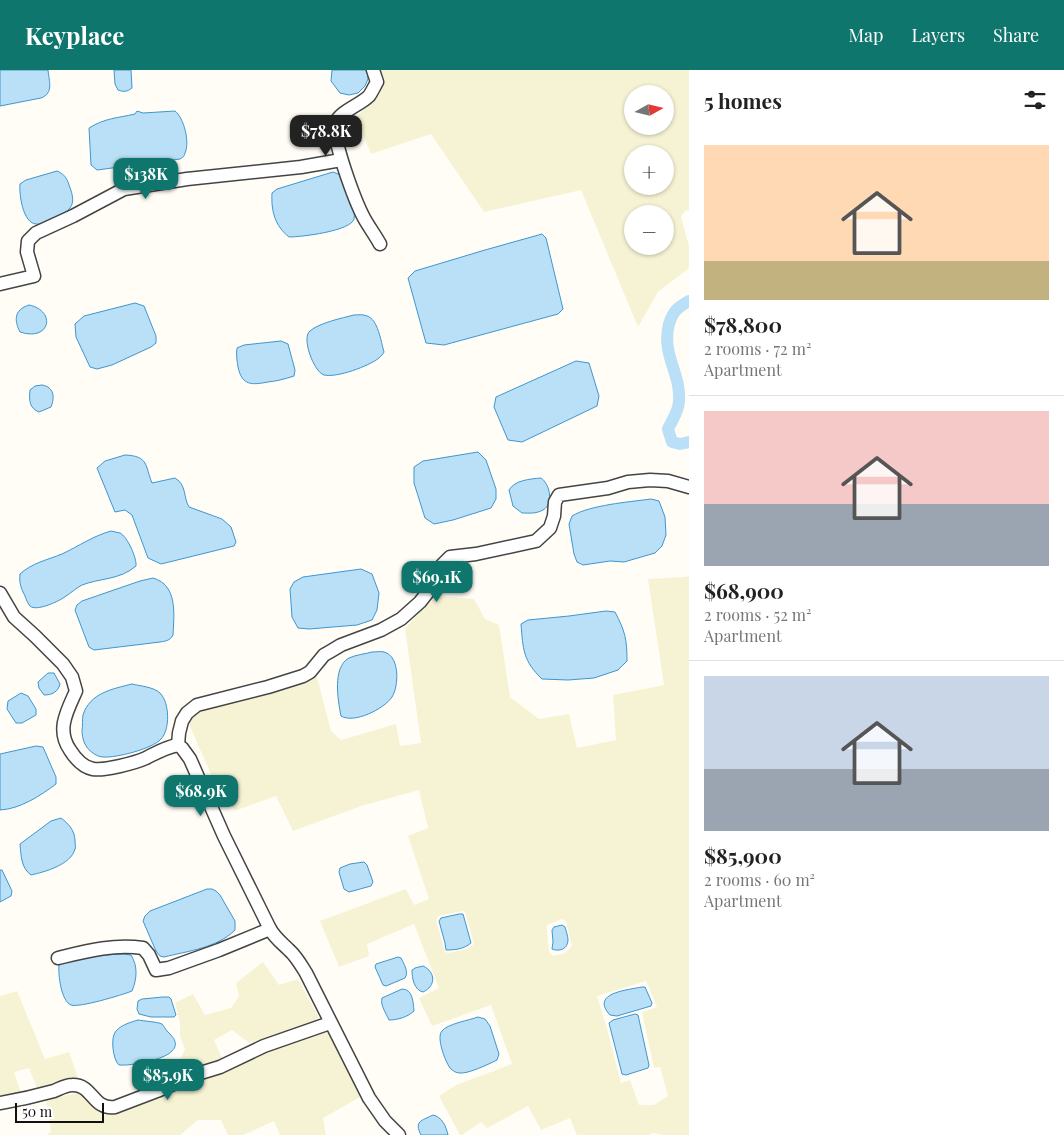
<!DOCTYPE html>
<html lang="en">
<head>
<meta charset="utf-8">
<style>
  :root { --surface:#fff; --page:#f6f6f6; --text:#222; --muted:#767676; --line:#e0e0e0; --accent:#0f766e }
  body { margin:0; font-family:"Playfair Display",serif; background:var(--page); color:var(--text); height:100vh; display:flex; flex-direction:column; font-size:19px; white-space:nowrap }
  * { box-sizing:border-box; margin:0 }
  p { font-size:16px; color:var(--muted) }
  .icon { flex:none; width:28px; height:28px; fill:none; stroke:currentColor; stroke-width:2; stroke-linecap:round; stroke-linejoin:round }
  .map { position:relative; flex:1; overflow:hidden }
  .details { display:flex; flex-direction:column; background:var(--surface); width:375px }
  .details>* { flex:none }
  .needle { width:32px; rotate:82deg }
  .tools { position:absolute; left:624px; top:15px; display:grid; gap:10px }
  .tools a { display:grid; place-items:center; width:50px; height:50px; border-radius:50%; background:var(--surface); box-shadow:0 1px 4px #0004; font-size:25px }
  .scale { position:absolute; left:15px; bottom:12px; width:89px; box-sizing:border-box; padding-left:5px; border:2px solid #111; border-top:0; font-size:14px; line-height:18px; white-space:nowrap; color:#111; -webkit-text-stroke:4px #fff; paint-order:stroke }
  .price { position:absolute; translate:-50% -42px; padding:0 11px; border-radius:10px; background:var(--accent); color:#fff; font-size:16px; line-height:32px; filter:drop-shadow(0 1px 2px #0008) }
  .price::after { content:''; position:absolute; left:50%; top:30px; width:15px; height:11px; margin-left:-8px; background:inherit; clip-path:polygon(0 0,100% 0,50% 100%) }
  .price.active { background:#222; color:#fff }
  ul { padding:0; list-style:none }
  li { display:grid; align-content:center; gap:10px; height:265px; padding:0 15px }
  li+li { border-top:1px solid var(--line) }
  li span { display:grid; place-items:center; height:155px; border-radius:0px; color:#555 }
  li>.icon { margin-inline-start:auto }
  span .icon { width:90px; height:90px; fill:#fffc; stroke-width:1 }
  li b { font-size:21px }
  h2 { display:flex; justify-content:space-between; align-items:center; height:60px; padding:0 15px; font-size:21px }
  header { display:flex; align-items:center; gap:30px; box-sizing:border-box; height:70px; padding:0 25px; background:var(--accent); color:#fff }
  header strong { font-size:24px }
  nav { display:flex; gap:28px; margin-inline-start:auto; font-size:18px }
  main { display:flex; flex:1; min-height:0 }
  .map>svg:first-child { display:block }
  .farmland { fill:#f6f3d4; fill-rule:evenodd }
  .water { fill:#b9e0f7; stroke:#3f96cf }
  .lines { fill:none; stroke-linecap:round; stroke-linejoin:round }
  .canal { stroke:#b9e0f7; stroke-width:12 }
  .minor-casing { stroke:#444; stroke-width:15 }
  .minor { stroke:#fff; stroke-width:12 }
</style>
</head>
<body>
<header>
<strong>Keyplace</strong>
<nav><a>Map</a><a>Layers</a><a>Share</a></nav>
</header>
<main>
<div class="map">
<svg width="689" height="1065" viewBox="0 0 689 1065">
  <rect width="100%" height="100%" fill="#fffdf5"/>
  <g class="farmland">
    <path d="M380,0H689V140L685,141L681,147L689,176V198L658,222L638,257L581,120L484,142L431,64L371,84L356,47L380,24L382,13ZM632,24H665V56H632ZM632,84H665V116H632ZM632,144H665V176H632Z"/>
    <path d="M689,506V1065H663L653,1063L649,1065H577L570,1048L541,1060L528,1036L487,1058L481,1052L462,1065H460L439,1026L456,1015L512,994L491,935L432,956L419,928L439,918L414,854L367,874L369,886L339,897L320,851L406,819L414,835L429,829L408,766L428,758L419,720L361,736L293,761L276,726L234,741L231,732L224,734L189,654L194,646L200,640L307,612L317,607L331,661L341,670L396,654L400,676L421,673L405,559L415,547L437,526L474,529L485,549L499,555L510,627L539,649L569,644L577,678L616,670L613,625L664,615L648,509L684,507ZM462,841L465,842L474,874L467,879L448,883L445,882L436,850L438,846ZM562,849L566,851L572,876L565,883L553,886L549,882L547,861V855ZM646,911L657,937L642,942L654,998L660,997L668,1026L654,1035H639L630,1010L621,1013L606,955L597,926Z"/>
    <path d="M263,892L279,915L298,909L318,946L317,951L308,956L279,966L249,973L232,960L214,970L222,988L184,1000L181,989L185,979L180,966V953L175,933L193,924L205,945L231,938L239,926L236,913Z"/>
    <path d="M17,921L45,989L69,982L78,1008L38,1021L29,998L14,1002L21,1023L0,1029V926Z"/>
    <path d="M328,960L362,1026L323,1048L326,1065H280L274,1051L243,1065H228L221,1050H198L180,1065H47L51,1061L46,1030L77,1023L86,1026L97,1037Z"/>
  </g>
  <g class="water">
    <path d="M0,0H48C49,11 54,23 41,28L0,36Z"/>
    <path d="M114,0H131L132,18C127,22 123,22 118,20L115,14Z"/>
    <path d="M332,0H367L368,9L365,16L358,23L349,25L340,23L331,11Z"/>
    <path d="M137,41L143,43L175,41C184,48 190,72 185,83C184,87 183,87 180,89L97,100L91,95L89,58C105,48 118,48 135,44Z"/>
    <path d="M57,101C64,104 67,108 69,115C78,137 70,141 51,149C47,151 41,155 36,154C23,153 19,125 20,114L26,110Z"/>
    <path d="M333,102L338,104L342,108C345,117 357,141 354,149C351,161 301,167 289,167C275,156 271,141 272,123L277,119Z"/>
    <path d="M542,164L546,168L563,239L558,244L444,275L426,273L408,208L415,201L485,180Z"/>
    <path d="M135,233L144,236L156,266V273L151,277L112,295L97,299L90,297L76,267L75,254L84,246Z"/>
    <path d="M29,235C57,241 50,272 20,262C14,250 14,240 29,235Z"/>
    <path d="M354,245C358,245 363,244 367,246C378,249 381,272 384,282C384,283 380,287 379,288C369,296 337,308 324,305C314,302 301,268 310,261C319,253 342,248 354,245Z"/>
    <path d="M281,271L288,274L295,300L294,306C285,309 277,311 268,312C252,315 242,316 238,297C237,291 236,285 237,278L244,275Z"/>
    <path d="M576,291L589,293L599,326L597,336L522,372L508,370L494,337L496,327Z"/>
    <path d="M42,315C54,317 55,327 51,337L39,342C29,338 29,330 30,320L35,316Z"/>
    <path d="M478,382L486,390L496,419V429L491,438L453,450L434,454L425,448L414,413V397L423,391Z"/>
    <path d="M125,385C149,386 145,396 152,413L175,408C187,415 183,427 189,437L222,449L231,457L236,472L234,476L161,494L148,488L132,445L125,440L115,442L97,398L105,391Z"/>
    <path d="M541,408C550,414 554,434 543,440C536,444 529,443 522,443L513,436L509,420C515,410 530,409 541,408Z"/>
    <path d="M651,429L659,431L665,447L666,465L662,476L655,483L624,492L610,491L583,495L577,492L574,484L569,454L572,446C590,435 629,432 651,429Z"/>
    <path d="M111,461C114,462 117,462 120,463C127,466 137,488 136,496C120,510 100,508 82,515C76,518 71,523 66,526C60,531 36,542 30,536C28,534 26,529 25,526C21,518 19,513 20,504C32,493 47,490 62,484C79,476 93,466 111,461Z"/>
    <path d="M361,499L372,504L379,523L377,540L372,550L357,555L309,559L298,558L292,547L290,519L294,512L303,507Z"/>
    <path d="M153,508C178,515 174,545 173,565C170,571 165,571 160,572L94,580L89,577L75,540L77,535L82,531L140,511Z"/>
    <path d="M606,541L615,542C625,561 627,569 627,591L618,600L594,608L568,610L542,609C523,591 523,579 521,554L528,550L569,546Z"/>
    <path d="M372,582C376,582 381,581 384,582C400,586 399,616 392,627C384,639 354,654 341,646C338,631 332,597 349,588C355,585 365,584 372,582Z"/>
    <path d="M48,603H54L60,614C58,622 52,625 44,625L39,618L38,612Z"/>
    <path d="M132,614C140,616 154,617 160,623C170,633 170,660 161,669C152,679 116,688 103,687C100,687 95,685 93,683C85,678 82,669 82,660C83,655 82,650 83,645C90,623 112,619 132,614Z"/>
    <path d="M21,623L28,626L36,639V645L22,653H16L7,639L8,631Z"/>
    <path d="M36,676L43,677L56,707V714C40,726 20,739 0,740V684Z"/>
    <path d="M61,748C69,754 75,761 75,771C75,774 76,777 75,779C71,795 44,802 31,805C21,798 21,785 20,774L51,751Z"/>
    <path d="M364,792L367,795L373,812L371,816L349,822L344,819L339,802L340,798L350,794Z"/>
    <path d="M0,800H2L12,821L11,826L0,832Z"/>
    <path d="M207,819H212L216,821L220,825L235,851V860C217,878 188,881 164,887L160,886L156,881L143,851L145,846L150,841Z"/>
    <path d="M459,844H463L471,873C464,879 455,880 446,880L445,873L439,851L441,848Z"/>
    <path d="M562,855L565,857C566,861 568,866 568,870C568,879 559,882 552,879L553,872L552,860L554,857Z"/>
    <path d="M123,884L131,885C138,896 137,909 132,921C122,925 79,938 71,935C61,931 58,904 59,895C74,885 105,885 123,884Z"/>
    <path d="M398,887L401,888C404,894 409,902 405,908L386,916L383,915L375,897L376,894Z"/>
    <path d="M423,896C436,902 436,916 423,922C414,920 412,908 412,900L415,898Z"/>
    <path d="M642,917H645L652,933L651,936L617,946L610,945C590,923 627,920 642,917Z"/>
    <path d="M402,919C413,919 413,932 414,941C408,947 397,950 389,950C386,943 380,935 382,928Z"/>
    <path d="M163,927H169L171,929L176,945L174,947H151L139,944L137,939L138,931L142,929Z"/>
    <path d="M635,944L638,945L649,995L648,998L626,1005L622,1004L609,953L613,950Z"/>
    <path d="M478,947L485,949L490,956L499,984L497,990C489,994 468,1004 460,1003C456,1003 453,1001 450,998C445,991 436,967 442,961C447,954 470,950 478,947Z"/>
    <path d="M138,950C144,951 158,952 162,954C163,955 166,960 167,961C172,966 180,973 172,981C164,990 131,996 119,995C113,990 110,967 116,961C121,955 131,952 138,950Z"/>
    <path d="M433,1045C442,1047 446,1056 448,1065H421C414,1051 421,1051 433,1045Z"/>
  </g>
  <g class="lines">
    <path class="canal" d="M689,231C677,238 673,241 669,254C661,284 681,303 679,331C679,341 672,350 668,359L672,372L680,374L689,372"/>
    <g class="minor-casing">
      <g id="minor">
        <path d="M373,0L377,12C374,17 372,22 369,26C360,35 341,41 336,52C330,66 356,133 364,148C369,157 375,165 380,174"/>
        <path d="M0,214L34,206L27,182L28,171L36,163L73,146L124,119L187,109L301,97L341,90"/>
        <path d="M0,523L14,547L35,566L63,594L72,607L76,621C67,641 56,660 70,680C75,688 82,697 93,699C104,701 135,693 146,688C156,683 166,677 178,675L182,678L190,689L224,766L270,859C275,868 282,873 289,880C296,886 301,895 306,903L369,1028L385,1051L399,1065"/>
        <path d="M178,675L179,663L182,651L187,643L197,635L268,617L303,606L310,602L324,585L331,581L341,575L381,560L401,549L420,532L435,513L442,495L450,487L476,484L536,471L550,458L554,446L555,432L559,425L608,418L628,412L650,410L668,411L689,417"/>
        <path d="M58,888C87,881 113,874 143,878L149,885L156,900L169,898L219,880L270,859"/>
        <path d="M0,1033C18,1030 36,1026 54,1021C59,1019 66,1015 72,1015C93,1014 92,1040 115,1037L157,1021L194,1005L220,997L264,976L330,953"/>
      </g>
    </g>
    <use href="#minor" class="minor"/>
  </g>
</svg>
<div class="tools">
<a><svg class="needle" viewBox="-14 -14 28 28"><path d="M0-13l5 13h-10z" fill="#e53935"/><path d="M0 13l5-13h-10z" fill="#767676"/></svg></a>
<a>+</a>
<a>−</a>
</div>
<div class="scale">50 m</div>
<b class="price active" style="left:326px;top:87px">$78.8K</b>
<b class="price" style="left:146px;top:130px">$138K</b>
<b class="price" style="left:437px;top:533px">$69.1K</b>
<b class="price" style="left:201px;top:747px">$68.9K</b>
<b class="price" style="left:168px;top:1031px">$85.9K</b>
</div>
<section class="details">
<h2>5 homes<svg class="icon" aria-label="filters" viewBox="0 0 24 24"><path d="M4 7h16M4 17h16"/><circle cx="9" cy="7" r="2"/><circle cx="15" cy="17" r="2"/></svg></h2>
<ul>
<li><span style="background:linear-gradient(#ffd9b3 75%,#c2b280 0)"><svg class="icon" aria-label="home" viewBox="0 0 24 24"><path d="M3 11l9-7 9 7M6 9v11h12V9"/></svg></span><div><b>$78,800</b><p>2 rooms · 72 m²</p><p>Apartment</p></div></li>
<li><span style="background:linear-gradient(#f6c9c9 60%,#9aa5b1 0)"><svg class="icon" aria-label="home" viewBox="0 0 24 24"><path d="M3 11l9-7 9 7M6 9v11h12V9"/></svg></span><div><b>$68,900</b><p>2 rooms · 52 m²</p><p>Apartment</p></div></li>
<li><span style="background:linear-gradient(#c9d6e8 60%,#9aa5b1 0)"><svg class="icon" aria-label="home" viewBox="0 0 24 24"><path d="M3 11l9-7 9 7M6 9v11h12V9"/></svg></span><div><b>$85,900</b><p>2 rooms · 60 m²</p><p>Apartment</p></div></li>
</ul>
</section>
</main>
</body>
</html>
